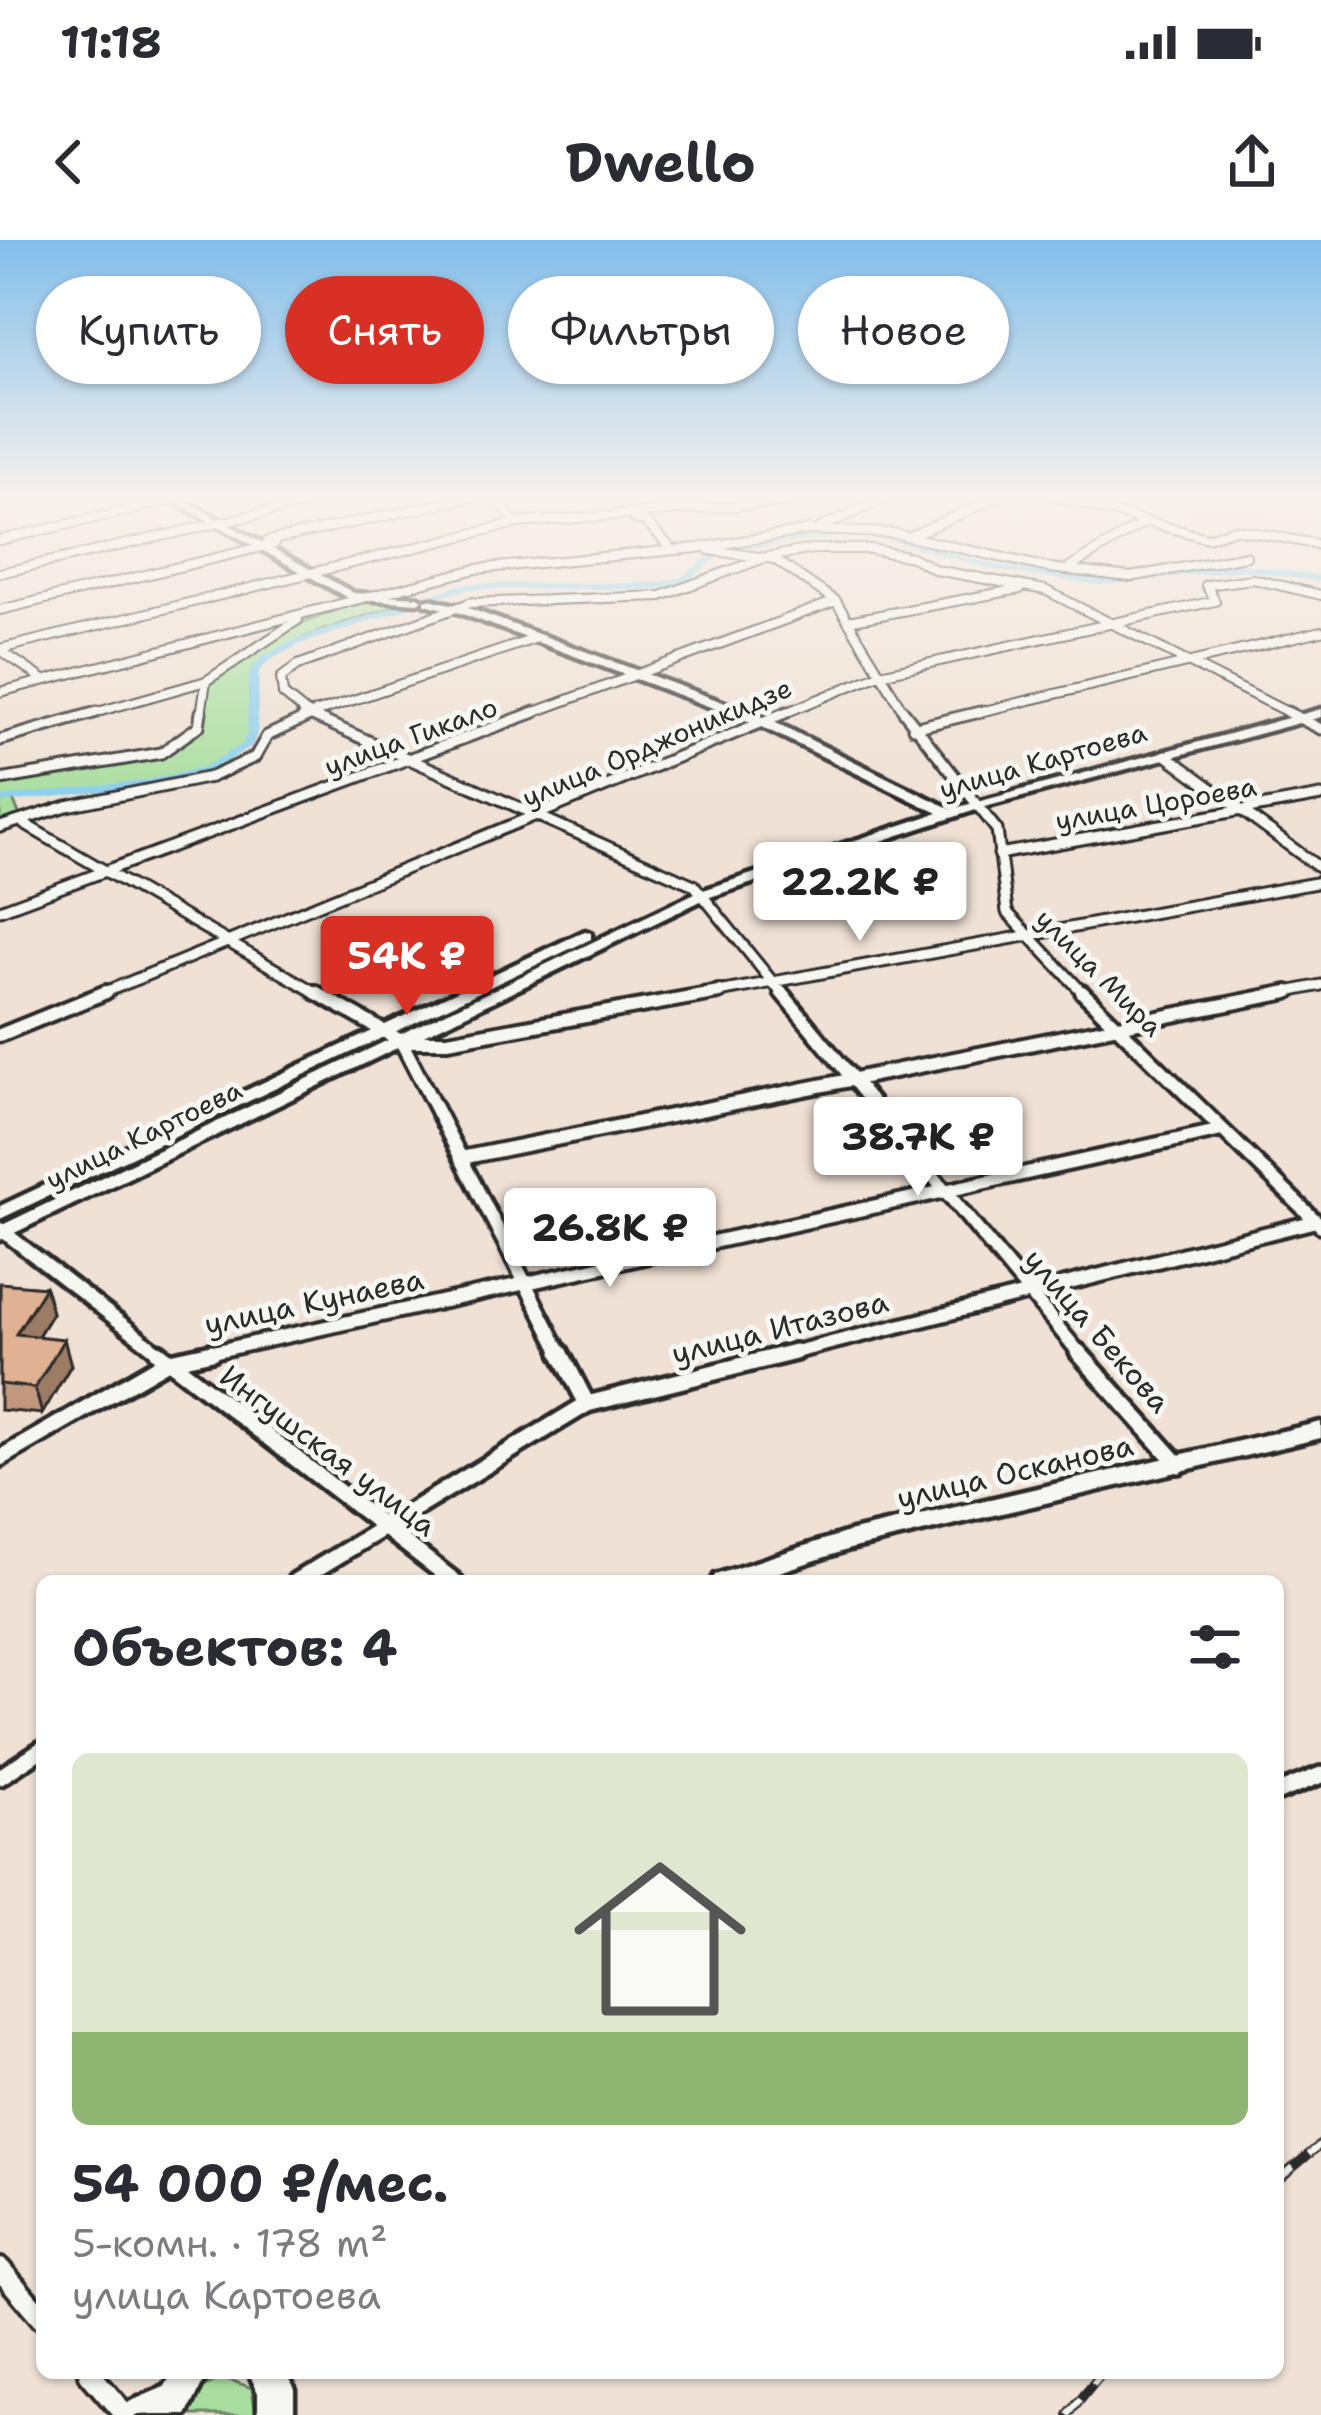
<!DOCTYPE html>
<html lang="ru">
<head>
<meta charset="utf-8">
<style>
  :root { --surface:#fff; --page:#f2f2f3; --text:#2b2b33; --muted:#7c7c81; --line:#e1e1e2; --accent:#d93025 }
  body { margin:0; font-family:"Shantell Sans",sans-serif; background:var(--page); color:var(--text); height:100vh; display:flex; flex-direction:column; font-size:45px; white-space:nowrap }
  * { box-sizing:border-box; margin:0 }
  p { font-size:39px; color:var(--muted) }
  .icon { flex:none; width:66px; height:66px; fill:none; stroke:currentColor; stroke-width:2; stroke-linecap:round; stroke-linejoin:round }
  .map { position:relative; flex:1; overflow:hidden }
  .panel { position:absolute; left:36px; top:1335px; width:1248px; height:804px; display:flex; flex-direction:column; background:var(--surface); border-radius:18px; box-shadow:0 3px 9px #0004 }
  .panel>* { flex:none }
  .top-card { position:absolute; left:36px; top:36px; width:1251px; height:108px; display:flex; gap:24px }
  .price { position:absolute; translate:-50% -102px; padding:0 27px; border-radius:12px; background:#fff; color:#222; font-size:39px; line-height:78px; filter:drop-shadow(0 3px 6px #0008) }
  .price::after { content:''; position:absolute; left:50%; top:72px; width:36px; height:27px; margin-left:-18px; background:inherit; clip-path:polygon(0 0,100% 0,50% 100%) }
  .price.selected { background:var(--accent); color:#fff }
  ul { padding:0; list-style:none }
  li { display:grid; align-content:center; gap:24px; height:636px; padding:0 36px }
  li+li { border-top:3px solid var(--line) }
  li span { display:grid; place-items:center; height:372px; border-radius:18px; color:#555 }
  li>.icon { margin-inline-start:auto }
  span .icon { width:216px; height:216px; fill:#fffc; stroke-width:1 }
  li b { font-size:51px }
  h2 { display:flex; justify-content:space-between; align-items:center; height:144px; padding:0 36px; font-size:51px }
  .chip { padding:0 42px; border-radius:54px; background:var(--surface); box-shadow:0 3px 9px #0004; font-size:42px; line-height:108px }
  .chip.selected { background:var(--accent); color:#fff }
  .status { display:flex; justify-content:space-between; align-items:center; height:84px; padding:0 60px; background:var(--surface); direction:ltr }
  .status svg { height:33px; fill:currentColor }
  header { display:flex; justify-content:space-between; align-items:center; height:156px; padding:0 36px; background:var(--surface); font-size:54px; font-weight:700 }
  .map>svg:first-child { display:block }
  .built { fill:#ead3c1 }
  .green { fill:#aadea0; stroke:#6a8466; stroke-width:3 }
  .lines { fill:none; stroke-linecap:round; stroke-linejoin:round }
  .canal { fill:#8bceed; fill-rule:evenodd }
  .street-far4-casing { stroke:#2b2b2b; stroke-width:12 }
  .street-far3-casing { stroke:#2b2b2b; stroke-width:15 }
  .street-far2-casing { stroke:#2b2b2b; stroke-width:20 }
  .street-far1-casing { stroke:#2b2b2b; stroke-width:24 }
  .street-casing { stroke:#2b2b2b; stroke-width:28 }
  .secondary-casing { stroke:#2b2b2b; stroke-width:9 }
  .primary-casing { stroke:#2b2b2b; stroke-width:9 }
  .street-far4 { stroke:#f6f6f2; stroke-width:8 }
  .street-far3 { stroke:#f6f6f2; stroke-width:9 }
  .street-far2 { stroke:#f6f6f2; stroke-width:12 }
  .street-far1 { stroke:#f6f6f2; stroke-width:15 }
  .street { stroke:#f6f6f2; stroke-width:20 }
  .secondary { fill:#f6f6f2; fill-rule:evenodd }
  .primary { fill:#f6f6f2; fill-rule:evenodd }
  .rail-casing { stroke:#2b2b2b; stroke-width:10 }
  .rail { stroke:#f6f6f2; stroke-width:6; stroke-dasharray:20; stroke-linecap:butt }
  .wall { fill:#c1987e; stroke:#2b2b2b; stroke-width:3 }
  .shaded-wall { fill:#9d7c66; stroke:#2b2b2b; stroke-width:3 }
  .building { fill:#e0b192; stroke:#2b2b2b; stroke-width:3 }
  .labels { text-anchor:middle; stroke-width:10; stroke-linejoin:round; paint-order:stroke }
  .far-street-label { font-size:27px; fill:#2b2b2b; stroke:#f6f6f2 }
  .street-label { font-size:30px; fill:#2b2b2b; stroke:#f6f6f2 }
</style>
</head>
<body>
<div class="status"><b>11:18</b><svg viewBox="0 0 49 12"><path d="M0 12V9h3v3zM5 12V6h3v6zM10 12V3h3v9zM15 12V0h3v12zM26 1h20v11H26zM47 4h2v5h-2z"/></svg></div>
<header><svg class="icon" aria-label="back" viewBox="0 0 24 24"><path d="M15 5l-7 7 7 7"/></svg>Dwello<svg class="icon" aria-label="share" viewBox="0 0 24 24"><path d="M12 15V3M7 8l5-5 5 5M5 13v7h14v-7"/></svg></header>
<div class="map">
<svg width="1321" height="2175" viewBox="0 0 1321 2175">
  <rect width="100%" height="100%" fill="#efe1d5"/>
  <filter id="ink" filterUnits="userSpaceOnUse"><feTurbulence type="fractalNoise" baseFrequency=".00833" numOctaves="2"/><feDisplacementMap in="SourceGraphic" scale="24" xChannelSelector="R" yChannelSelector="G"/><feConvolveMatrix kernelMatrix="1 2 1 2 8 2 1 2 1" color-interpolation-filters="sRGB"/></filter>
  <g filter="url(#ink)">
    <path class="built" d="M1123,257H1321L1237,286Z"/>
    <g class="green">
      <path d="M369,359L413,361C378,374 276,398 257,429C245,446 251,474 252,494C226,550 68,550 12,558L24,584L0,587V540L160,513L199,486L206,441C268,396 296,383 369,359Z"/>
      <path d="M222,2137L252,2148L256,2175H189L201,2149Z"/>
    </g>
    <g class="lines">
      <path class="canal" d="M850,292L888,296L996,325L1099,339L1243,324L1321,336V342L1243,330L1099,345L995,330L888,300L850,296L724,312L688,341L656,349H467L300,404L268,421L259,432L257,494L252,506L212,531L147,546L0,563V557L147,540L204,527L243,504L247,494L249,432L262,417L294,400L463,344L656,343L682,337L719,308Z"/>
      <g class="street-far4-casing">
        <g id="street-far4">
          <path d="M495,257L516,283"/>
          <path d="M1056,257L1207,298L1235,289L1321,305"/>
          <path d="M634,279L645,281L671,308"/>
          <path d="M821,287L889,257"/>
          <path d="M910,296L999,257"/>
          <path d="M0,300L186,257"/>
          <path d="M268,301L472,257"/>
          <path d="M709,310L774,319L836,361L906,475"/>
          <path d="M1066,330L1143,283"/>
          <path d="M0,333L333,257"/>
          <path d="M468,363L661,356L767,317L813,309H870L912,317L936,330L1045,350L1293,475"/>
          <path d="M0,370L274,304"/>
          <path d="M848,381L1020,349"/>
          <path d="M0,409L516,283L848,257"/>
          <path d="M0,410L44,440"/>
          <path d="M0,452L476,329L697,308L810,290L892,293L1049,328L1130,337L1246,316"/>
          <path d="M87,475L206,441L298,380"/>
          <path d="M201,475L206,441"/>
          <path d="M309,475L283,454L281,438L298,425L473,362"/>
          <path d="M309,475L537,398"/>
          <path d="M527,475L836,361"/>
          <path d="M780,475L880,434L1215,361L1206,345L1253,339L1321,355"/>
          <path d="M967,475L1321,391"/>
        </g>
      </g>
      <g class="street-far3-casing">
        <g id="street-far3">
          <path d="M303,472L694,645L783,755"/>
          <path d="M904,472L997,590L1007,672L1085,755"/>
          <path d="M1287,472L1321,489"/>
          <path d="M913,488L980,472"/>
          <path d="M0,500L97,472"/>
          <path d="M1166,515L1321,629"/>
          <path d="M0,540L161,513L199,486L201,472"/>
          <path d="M24,584L320,755"/>
          <path d="M0,587L67,566L211,537L255,517L267,496L318,472"/>
          <path d="M999,614L1321,556"/>
          <path d="M0,670L535,472"/>
          <path d="M98,755L787,472"/>
          <path d="M702,755L1321,642"/>
          <path d="M1273,755L1321,745"/>
        </g>
      </g>
      <g class="street-far2-casing">
        <g id="street-far2">
          <path d="M315,752L401,801L562,1115"/>
          <path d="M781,752L1081,1115"/>
          <path d="M1082,752L1321,986"/>
          <path d="M0,795L106,752"/>
          <path d="M401,801H448L719,752"/>
          <path d="M461,918L1288,752"/>
          <path d="M0,989L162,1115"/>
          <path d="M199,1115L1222,890"/>
          <path d="M783,1115L1316,981"/>
        </g>
      </g>
      <g class="street-far1-casing">
        <g id="street-far1">
          <path d="M158,1112L454,1341"/>
          <path d="M560,1112L587,1164"/>
          <path d="M1078,1112L1179,1225"/>
          <path d="M0,1218L166,1122L212,1112"/>
          <path d="M296,1341L587,1164L795,1112"/>
          <path d="M0,1537L42,1509"/>
          <path d="M1278,1552L1321,1535"/>
        </g>
      </g>
      <g class="street-casing">
        <g id="street">
          <path d="M0,2029L42,2078"/>
          <path d="M89,2133L125,2175"/>
        </g>
      </g>
      <g class="secondary-casing">
        <g id="secondary">
          <path d="M166,257H178L354,353L417,357L423,360L417,363L348,358Z"/>
          <path d="M429,359L468,368L766,478L951,569L1321,469V477L985,567L707,658L0,1000V986L697,652L938,573L756,484L460,373L425,364V360Z"/>
          <path d="M585,691L591,693V699L0,979V966Z"/>
          <path d="M1321,1182V1198L850,1309L752,1341H712L715,1335L848,1292Z"/>
          <path d="M171,2144L183,2150L189,2162L183,2174L124,2175L129,2162Z"/>
        </g>
      </g>
      <g class="primary-casing">
        <g id="primary">
          <path d="M172,2133H208L187,2175H150Z"/>
          <path d="M249,2133H286L294,2149V2175H258V2153Z"/>
        </g>
      </g>
      <use href="#street-far4" class="street-far4"/>
      <use href="#street-far3" class="street-far3"/>
      <use href="#street-far2" class="street-far2"/>
      <use href="#street-far1" class="street-far1"/>
      <use href="#street" class="street"/>
      <use href="#secondary" class="secondary"/>
      <use href="#primary" class="primary"/>
      <g class="rail-casing">
        <g id="rail">
          <path d="M1278,1940L1321,1904"/>
          <path d="M1068,2175L1102,2133"/>
        </g>
      </g>
      <use href="#rail" class="rail"/>
    </g>
    <path class="wall" d="M0,1044L45,1047L52,1073L38,1096L71,1125L42,1174L0,1170Z"/>
    <g class="shaded-wall">
      <path d="M45,1047L52,1073L23,1120L16,1094Z"/>
      <path d="M64,1099L71,1125L42,1174L35,1148Z"/>
    </g>
    <path class="building" d="M0,1043L45,1047L16,1094L64,1099L35,1148L0,1144Z"/>
  </g>
  <linearGradient id="sky" x2="0" y2="1"><stop stop-color="#83beea"/><stop offset="0.46" stop-color="#f8f2ec"/><stop offset="1" stop-color="#f8f2ec" stop-opacity="0"/></linearGradient>
  <rect width="1321" height="561" fill="url(#sky)"/>
  <g class="labels">
    <g class="far-street-label">
      <text transform="translate(411 497) rotate(-20)" y="9">улица Гикало</text>
      <text transform="translate(657 503) rotate(-23)" y="9">улица Орджоникидзе</text>
      <text transform="translate(1043 521) rotate(-16)" y="9">улица Картоева</text>
      <text transform="translate(1156 564) rotate(-10)" y="9">улица Цороева</text>
      <text transform="translate(1099 733) rotate(45)" y="9">улица Мира</text>
      <text transform="translate(144 895) rotate(-26)" y="9">улица Картоева</text>
    </g>
    <g class="street-label">
      <text transform="translate(314 1062) rotate(-12)" y="10">улица Кунаева</text>
      <text transform="translate(780 1088) rotate(-14)" y="10">улица Итазова</text>
      <text transform="translate(1097 1091) rotate(49)" y="10">улица Бекова</text>
      <text transform="translate(328 1211) rotate(37)" y="10">Ингушская улица</text>
      <text transform="translate(1015 1232) rotate(-13)" y="10">улица Осканова</text>
    </g>
  </g>
</svg>
<b class="price" style="left:860px;top:704px">22.2K ₽</b>
<b class="price selected" style="left:407px;top:778px">54K ₽</b>
<b class="price" style="left:918px;top:959px">38.7K ₽</b>
<b class="price" style="left:610px;top:1050px">26.8K ₽</b>
<div class="top-card">
<a class="chip">Купить</a>
<a class="chip selected">Снять</a>
<a class="chip">Фильтры</a>
<a class="chip">Новое</a>
</div>
<section class="panel">
<h2>Объектов: 4<svg class="icon" aria-label="filters" viewBox="0 0 24 24"><path d="M4 7h16M4 17h16"/><circle cx="9" cy="7" r="2"/><circle cx="15" cy="17" r="2"/></svg></h2>
<ul>
<li><span style="background:linear-gradient(#dfe7d0 75%,#8fb573 0)"><svg class="icon" aria-label="home" viewBox="0 0 24 24"><path d="M3 11l9-7 9 7M6 9v11h12V9"/></svg></span><div><b>54 000 ₽/мес.</b><p>5-комн. · 178 m²</p><p>улица Картоева</p></div></li>
</ul>
</section>
</div>
</body>
</html>
